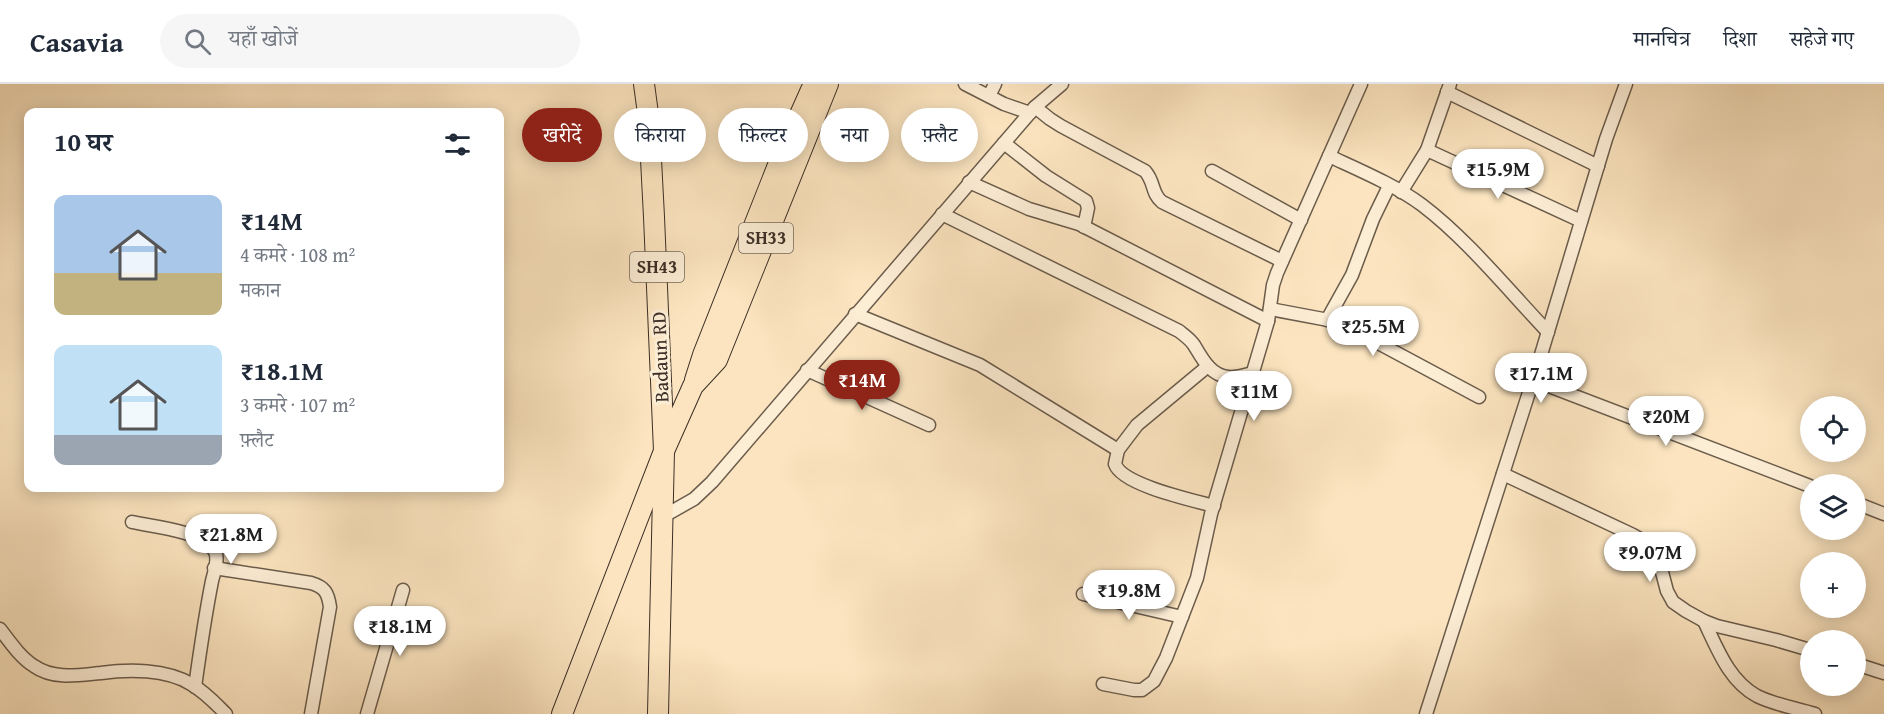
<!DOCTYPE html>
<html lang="hi">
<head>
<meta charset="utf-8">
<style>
  :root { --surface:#fff; --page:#f6f6f7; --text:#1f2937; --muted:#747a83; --line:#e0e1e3; --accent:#8f2418 }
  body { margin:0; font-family:"Gentium Book Plus","Noto Serif Devanagari",serif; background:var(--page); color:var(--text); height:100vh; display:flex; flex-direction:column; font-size:22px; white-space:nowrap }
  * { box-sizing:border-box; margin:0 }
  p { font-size:20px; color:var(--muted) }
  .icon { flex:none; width:33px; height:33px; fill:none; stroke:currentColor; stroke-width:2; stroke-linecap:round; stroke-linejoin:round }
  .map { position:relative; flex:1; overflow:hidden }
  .panel { position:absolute; left:24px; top:24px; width:480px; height:384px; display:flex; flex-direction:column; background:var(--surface); border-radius:12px; box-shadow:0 3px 15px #0003 }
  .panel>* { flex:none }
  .guide { position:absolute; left:522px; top:24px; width:570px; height:54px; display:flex; gap:12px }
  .tools { position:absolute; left:1800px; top:312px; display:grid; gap:12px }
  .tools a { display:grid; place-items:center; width:66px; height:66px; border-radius:50%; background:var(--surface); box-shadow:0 3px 15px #0003; font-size:30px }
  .price { position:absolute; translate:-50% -51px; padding:0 14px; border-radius:21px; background:#fff; color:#222; font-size:20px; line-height:39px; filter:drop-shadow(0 2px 3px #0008) }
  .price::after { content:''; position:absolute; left:50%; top:36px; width:18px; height:14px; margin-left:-9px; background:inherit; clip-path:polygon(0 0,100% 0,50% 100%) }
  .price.on { background:var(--accent); color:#fff }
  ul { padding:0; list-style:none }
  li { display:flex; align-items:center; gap:18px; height:150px; padding:0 30px }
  li span { display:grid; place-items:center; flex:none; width:168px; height:120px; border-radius:12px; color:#555 }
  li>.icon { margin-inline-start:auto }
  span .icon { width:72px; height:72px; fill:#fffc; stroke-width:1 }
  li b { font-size:26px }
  h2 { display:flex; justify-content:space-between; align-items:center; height:72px; padding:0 30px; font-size:26px }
  .tag { padding:0 21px; border-radius:27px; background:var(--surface); box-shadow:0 3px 15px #0003; font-size:21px; line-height:54px }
  .tag.on { background:var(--accent); color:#fff }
  header { display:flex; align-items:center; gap:36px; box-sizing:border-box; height:84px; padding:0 30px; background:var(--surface); border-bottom:2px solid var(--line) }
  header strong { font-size:28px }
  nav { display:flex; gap:33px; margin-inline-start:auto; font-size:21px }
  .search { width:420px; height:54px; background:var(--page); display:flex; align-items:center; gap:15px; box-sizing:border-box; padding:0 21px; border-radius:33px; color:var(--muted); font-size:22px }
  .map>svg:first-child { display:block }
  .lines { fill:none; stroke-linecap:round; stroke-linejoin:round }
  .minor-casing { stroke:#6b5c4c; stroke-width:15 }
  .primary-casing { stroke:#3b2e26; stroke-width:22 }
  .minor { stroke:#fcedd5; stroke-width:12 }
  .primary { stroke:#fbe4bf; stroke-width:20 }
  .labels { text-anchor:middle; stroke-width:6; stroke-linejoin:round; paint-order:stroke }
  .shield { fill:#fcedd5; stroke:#75675a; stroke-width:1.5 }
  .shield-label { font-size:18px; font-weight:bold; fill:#3b2e26 }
  .street-label { font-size:20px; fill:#3b2e26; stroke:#fcedd5 }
</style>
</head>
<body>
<header>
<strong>Casavia</strong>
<div class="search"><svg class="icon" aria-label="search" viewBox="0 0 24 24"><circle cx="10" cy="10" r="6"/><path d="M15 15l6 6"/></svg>यहाँ खोजें</div>
<nav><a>मानचित्र</a><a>दिशा</a><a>सहेजे गए</a></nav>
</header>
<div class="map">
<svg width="1884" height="630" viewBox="0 0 1884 630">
  <rect width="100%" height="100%" fill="#fbe4bf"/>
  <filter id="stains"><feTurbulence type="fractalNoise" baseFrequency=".00333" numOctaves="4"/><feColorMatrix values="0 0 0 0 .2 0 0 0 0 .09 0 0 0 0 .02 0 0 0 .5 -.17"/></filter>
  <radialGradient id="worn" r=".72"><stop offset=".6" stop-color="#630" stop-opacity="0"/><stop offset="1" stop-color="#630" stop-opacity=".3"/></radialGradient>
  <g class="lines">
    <g class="minor-casing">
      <g id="minor">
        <path d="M965,0L1004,20L1030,29"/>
        <path d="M1447,8L1598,82"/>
        <path d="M989,12L995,0"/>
        <path d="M1035,23L1050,35L1061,42L1145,87C1155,98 1151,109 1162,118L1282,177"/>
        <path d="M1004,59L1046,92L1086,117L1088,124L1084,143"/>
        <path d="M1427,66L1581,137"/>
        <path d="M1329,72C1359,86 1395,101 1422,121C1467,155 1509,207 1548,248"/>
        <path d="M1212,87L1301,136"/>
        <path d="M969,98L1029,125L1079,140L1268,237"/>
        <path d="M1401,108L1427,66L1450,0"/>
        <path d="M942,130L1179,247C1184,251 1190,255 1194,261C1202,274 1210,291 1228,293C1236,294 1245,291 1253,289"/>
        <path d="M1270,225L1339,238L1479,313"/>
        <path d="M855,230L980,281L1118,366"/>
        <path d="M1327,236L1352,191L1373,135L1389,102"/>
        <path d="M1208,282L1137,341L1118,366L1115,380C1122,401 1192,416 1214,422"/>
        <path d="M807,286L929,341"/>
        <path d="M1533,296L1810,402"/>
        <path d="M1503,390L1633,451L1647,459L1658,473L1667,507L1673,518L1686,527L1704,537L1717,542L1776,556L1810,566"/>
        <path d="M1856,419L1884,430"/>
        <path d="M664,432L694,415L712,398L1035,23L1062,0"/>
        <path d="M132,438C154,443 199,446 214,466C220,474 214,488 212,497C205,532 200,567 195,603"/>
        <path d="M214,484L311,499C325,503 328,509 330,523L311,630"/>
        <path d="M1083,510L1182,533"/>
        <path d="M1704,537C1717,564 1729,597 1757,612C1775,621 1796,624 1815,630"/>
        <path d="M0,545C10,558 20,573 34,582C54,596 79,591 101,589C129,585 166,585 191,600C205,608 215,619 226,630"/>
        <path d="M1856,580L1884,589"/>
        <path d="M1103,600L1134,606H1142L1154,597L1166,574L1197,494L1211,430L1268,237L1273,201L1277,189L1361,0"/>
        <path d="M367,630L403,506"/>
        <path d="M1426,630L1540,274L1606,55L1626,0"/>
      </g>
    </g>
    <g class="primary-casing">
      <g id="primary">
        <path d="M644,0L649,37L654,133L664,367L658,630"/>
        <path d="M695,296L703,271L782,71L811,6"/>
        <path d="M562,630L664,367L693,302L717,276L828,0"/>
      </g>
    </g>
    <use href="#minor" class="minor"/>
    <use href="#primary" class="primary"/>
  </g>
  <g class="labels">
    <g class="shield">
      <rect x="739" y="139" width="54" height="30" rx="4.5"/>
      <rect x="630" y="168" width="54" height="30" rx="4.5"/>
    </g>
    <g class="shield-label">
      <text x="766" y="160">SH33</text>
      <text x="657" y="189">SH43</text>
    </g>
    <g class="street-label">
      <text transform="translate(660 273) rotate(-92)" y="7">Badaun RD</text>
    </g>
  </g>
  <rect width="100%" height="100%" filter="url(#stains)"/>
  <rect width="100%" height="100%" fill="url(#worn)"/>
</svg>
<div class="tools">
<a><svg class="icon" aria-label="locate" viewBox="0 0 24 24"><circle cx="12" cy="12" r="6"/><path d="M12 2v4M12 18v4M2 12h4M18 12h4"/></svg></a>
<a><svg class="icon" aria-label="layers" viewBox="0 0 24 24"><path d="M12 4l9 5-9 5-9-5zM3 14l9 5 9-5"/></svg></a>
<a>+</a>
<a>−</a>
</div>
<b class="price" style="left:1498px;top:116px">₹15.9M</b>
<b class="price" style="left:1373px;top:273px">₹25.5M</b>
<b class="price" style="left:1541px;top:320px">₹17.1M</b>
<b class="price on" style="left:862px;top:327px">₹14M</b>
<b class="price" style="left:1254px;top:338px">₹11M</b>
<b class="price" style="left:1666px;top:363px">₹20M</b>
<b class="price" style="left:231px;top:481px">₹21.8M</b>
<b class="price" style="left:1650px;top:499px">₹9.07M</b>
<b class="price" style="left:1129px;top:537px">₹19.8M</b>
<b class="price" style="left:400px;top:573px">₹18.1M</b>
<div class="guide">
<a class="tag on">खरीदें</a>
<a class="tag">किराया</a>
<a class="tag">फ़िल्टर</a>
<a class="tag">नया</a>
<a class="tag">फ़्लैट</a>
</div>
<section class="panel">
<h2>10 घर<svg class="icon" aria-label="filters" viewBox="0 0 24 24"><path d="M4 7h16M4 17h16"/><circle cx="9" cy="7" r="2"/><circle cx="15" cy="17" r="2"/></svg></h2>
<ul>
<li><span style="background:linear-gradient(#a9c7e8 65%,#c2b280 0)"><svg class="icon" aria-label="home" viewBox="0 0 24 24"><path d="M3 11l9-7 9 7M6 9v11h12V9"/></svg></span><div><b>₹14M</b><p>4 कमरे · 108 m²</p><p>मकान</p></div></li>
<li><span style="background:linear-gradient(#bfe0f5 75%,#9aa5b1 0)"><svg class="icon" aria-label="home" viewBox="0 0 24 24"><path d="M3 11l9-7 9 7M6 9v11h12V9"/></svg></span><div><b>₹18.1M</b><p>3 कमरे · 107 m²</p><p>फ़्लैट</p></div></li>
</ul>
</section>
</div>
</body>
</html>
